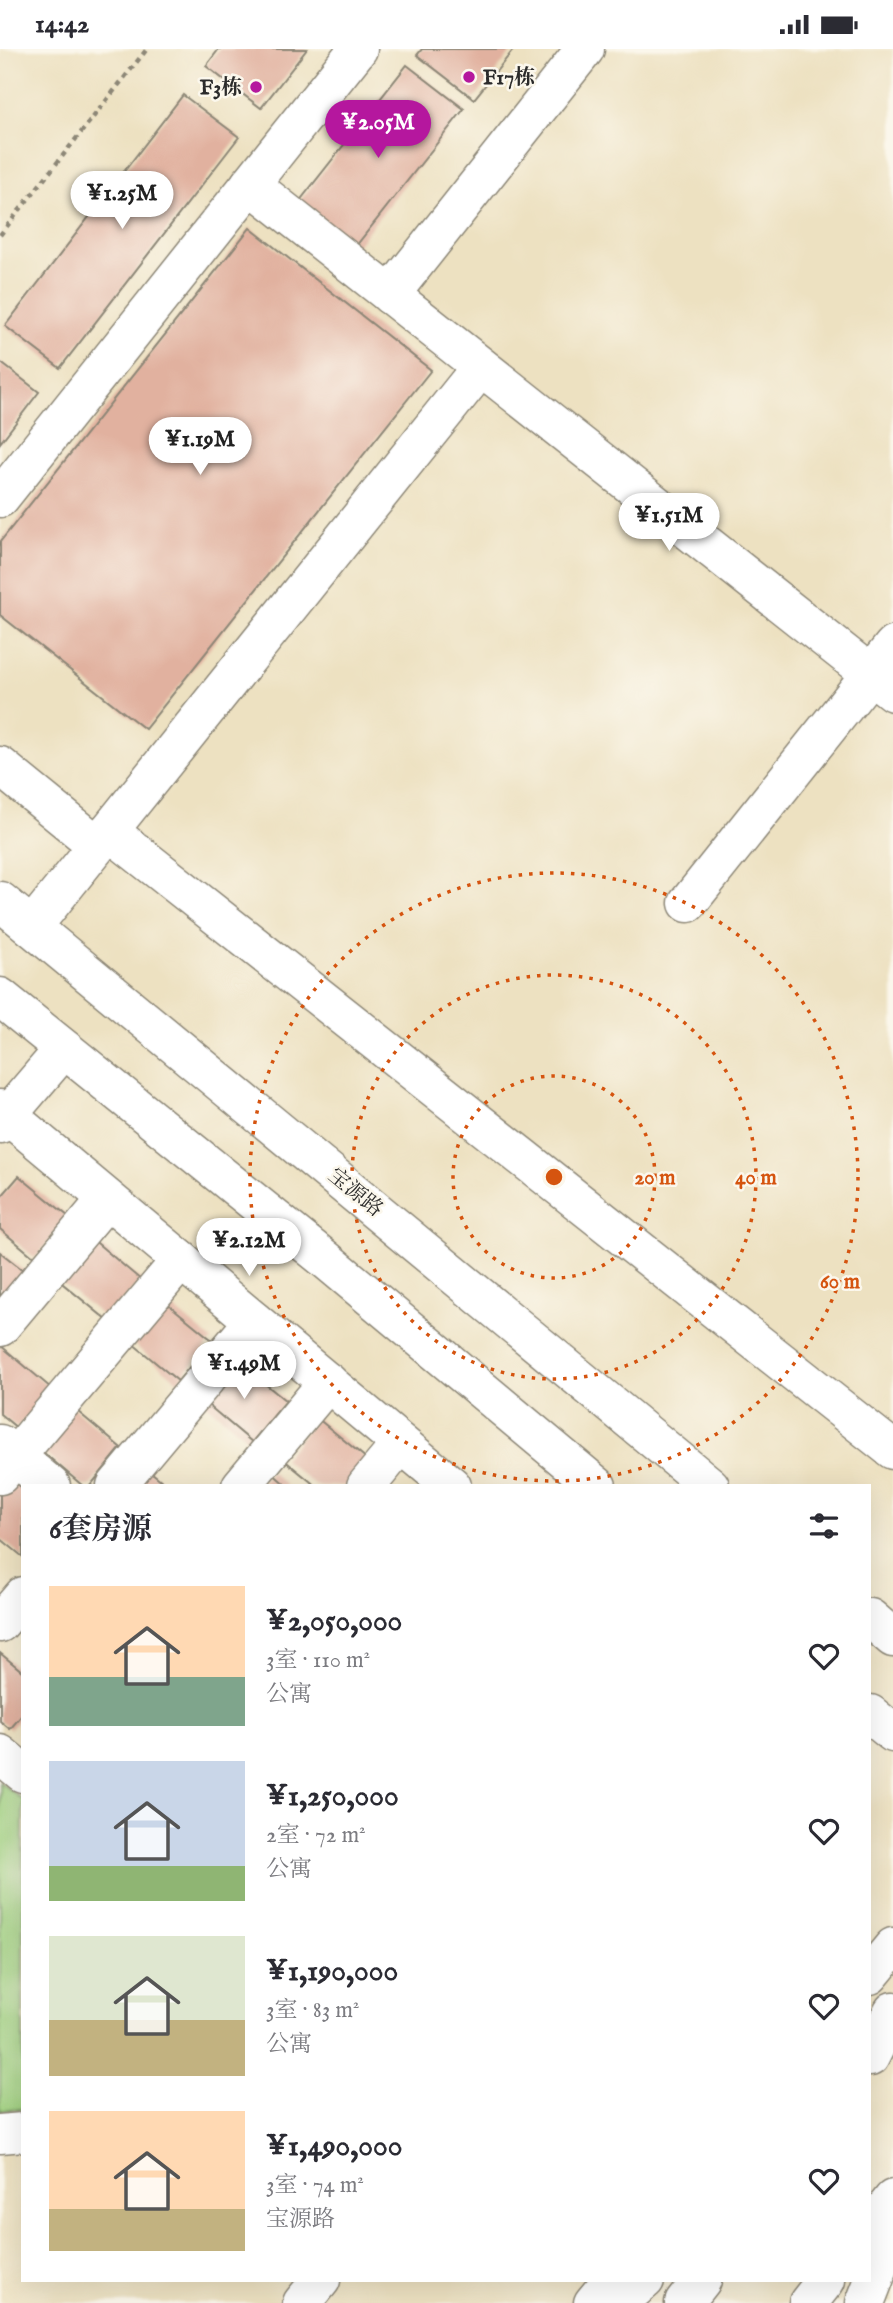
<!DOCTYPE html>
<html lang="zh">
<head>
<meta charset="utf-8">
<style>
  :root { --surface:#fff; --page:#f2f2f3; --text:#2b2b33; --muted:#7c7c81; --accent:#b5179e }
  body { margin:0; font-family:"IM FELL English","Noto Serif SC",serif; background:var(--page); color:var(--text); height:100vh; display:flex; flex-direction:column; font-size:26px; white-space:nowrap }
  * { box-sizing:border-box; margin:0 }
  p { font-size:23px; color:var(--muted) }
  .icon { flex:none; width:38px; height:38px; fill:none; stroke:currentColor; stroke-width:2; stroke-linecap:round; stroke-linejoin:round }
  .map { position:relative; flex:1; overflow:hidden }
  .sheet { position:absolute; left:21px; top:1435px; width:850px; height:798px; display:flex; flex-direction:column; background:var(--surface); border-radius:0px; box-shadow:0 7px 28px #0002 }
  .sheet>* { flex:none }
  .price { position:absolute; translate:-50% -60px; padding:0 16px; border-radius:24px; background:#fff; color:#222; font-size:23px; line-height:46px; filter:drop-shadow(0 2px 4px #0008) }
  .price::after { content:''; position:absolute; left:50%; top:42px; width:21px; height:16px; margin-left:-10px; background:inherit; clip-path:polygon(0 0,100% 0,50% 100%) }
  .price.on { background:var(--accent); color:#fff }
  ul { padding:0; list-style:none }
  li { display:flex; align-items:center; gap:21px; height:175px; padding:0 28px }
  li span { display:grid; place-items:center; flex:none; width:196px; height:140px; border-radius:0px; color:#555 }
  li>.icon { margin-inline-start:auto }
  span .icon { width:84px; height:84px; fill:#fffc; stroke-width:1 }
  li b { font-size:30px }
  h2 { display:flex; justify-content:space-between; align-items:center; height:84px; padding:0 28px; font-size:30px }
  .status { display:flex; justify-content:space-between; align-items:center; height:49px; padding:0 35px; background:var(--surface); direction:ltr }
  .status svg { height:19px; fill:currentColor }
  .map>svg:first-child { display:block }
  .green { fill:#9ecf7e; stroke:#647d54; stroke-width:2 }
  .building { fill:#e1b19f }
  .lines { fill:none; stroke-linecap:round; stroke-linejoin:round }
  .minor-casing { stroke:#8c8676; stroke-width:41 }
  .major-casing { stroke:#8c8676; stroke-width:41 }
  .path { stroke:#8c8676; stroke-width:4.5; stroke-dasharray:5 5; stroke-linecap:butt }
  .minor { stroke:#fff; stroke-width:38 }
  .major { stroke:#fff; stroke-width:38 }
  .ring { fill:none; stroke:#d5540f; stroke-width:3.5; stroke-dasharray:3.5 7 }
  .poi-dot { fill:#b5179e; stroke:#fbf7ec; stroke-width:2.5 }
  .labels { text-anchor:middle; stroke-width:5; stroke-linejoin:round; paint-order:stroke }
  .poi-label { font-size:21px; font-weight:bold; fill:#2b2b2b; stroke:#fbf7ec; text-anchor:start }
  .street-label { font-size:21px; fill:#2b2b2b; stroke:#fbf7ec }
  .centre { fill:#d5540f; stroke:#fbf7ec; stroke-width:3.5 }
  .ring-label { font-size:21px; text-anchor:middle; font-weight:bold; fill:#d5540f; stroke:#fbf7ec; stroke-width:5; stroke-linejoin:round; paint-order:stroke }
</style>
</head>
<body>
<div class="status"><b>14:42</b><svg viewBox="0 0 49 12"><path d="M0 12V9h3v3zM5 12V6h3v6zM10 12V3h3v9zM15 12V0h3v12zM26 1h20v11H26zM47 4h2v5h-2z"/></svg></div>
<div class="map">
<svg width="893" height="2254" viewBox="0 0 893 2254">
  <rect width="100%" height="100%" fill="#fbf7ec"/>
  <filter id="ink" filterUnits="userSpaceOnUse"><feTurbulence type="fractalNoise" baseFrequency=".0143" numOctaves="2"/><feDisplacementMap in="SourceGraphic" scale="14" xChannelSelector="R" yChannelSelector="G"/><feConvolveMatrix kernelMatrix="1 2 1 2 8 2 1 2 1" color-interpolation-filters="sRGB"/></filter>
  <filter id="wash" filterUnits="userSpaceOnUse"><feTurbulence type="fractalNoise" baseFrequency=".00686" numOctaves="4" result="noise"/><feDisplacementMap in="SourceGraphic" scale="28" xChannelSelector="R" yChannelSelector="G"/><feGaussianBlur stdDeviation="1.57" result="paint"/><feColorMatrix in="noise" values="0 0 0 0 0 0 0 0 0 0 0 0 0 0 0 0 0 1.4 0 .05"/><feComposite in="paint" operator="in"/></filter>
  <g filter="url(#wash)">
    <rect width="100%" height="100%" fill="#ede1c1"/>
    <path class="green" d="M0,1733L23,1751V2060L0,2062Z"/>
    <g id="blocks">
      <g class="building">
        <path d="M219,0H307L261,59L206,17Z"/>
        <path d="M422,0H514L474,50L417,6Z"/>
        <path d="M407,16L464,60L348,207L291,163Z"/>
        <path d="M183,46L239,88L60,319L5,277Z"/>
        <path d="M250,179L431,321L145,680L0,566V493Z"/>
        <path d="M0,313L39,343L0,394Z"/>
        <path d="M19,1127L69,1168L35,1209L0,1180V1149Z"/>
        <path d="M91,1189L141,1231L107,1271L57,1230Z"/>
        <path d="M0,1203L24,1222L0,1250Z"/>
        <path d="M162,1250L212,1291L178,1332L127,1290Z"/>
        <path d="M0,1296L51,1339L17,1379L0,1365Z"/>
        <path d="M236,1311L286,1352L252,1393L202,1351Z"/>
        <path d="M71,1357L121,1399L90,1437H83L37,1398Z"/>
        <path d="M317,1369L367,1410L345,1437H316L283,1410Z"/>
        <path d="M146,1419L168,1437H131Z"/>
        <path d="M271,1423L287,1437H260Z"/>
        <path d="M11,1430L23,1440V1508L0,1489V1442Z"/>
        <path d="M0,1604L23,1623V1665L10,1680L0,1672Z"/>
      </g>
    </g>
  </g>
  <g filter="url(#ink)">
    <use href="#blocks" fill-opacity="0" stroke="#8c8676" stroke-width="2"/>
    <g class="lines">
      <g class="minor-casing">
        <g id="minor">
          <path d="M250,135L893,643"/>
          <path d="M390,246L585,0"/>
          <path d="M0,449L358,0"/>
          <path d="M0,717L97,796"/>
          <path d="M109,782L893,1401"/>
          <path d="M688,854L893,597"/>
          <path d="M32,878L481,318"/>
          <path d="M0,1060L452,1437"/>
          <path d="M0,1075L64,1000"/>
          <path d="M0,1278L107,1150"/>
          <path d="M0,1395L51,1437"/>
          <path d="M0,1426L181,1211"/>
          <path d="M116,1437L254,1272"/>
          <path d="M241,1437L328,1333"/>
          <path d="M366,1437L401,1395"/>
          <path d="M0,1574L23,1547"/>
          <path d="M0,1705L23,1724"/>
          <path d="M0,2085L23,2083"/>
          <path d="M302,2254L321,2231"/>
          <path d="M618,2254L645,2231"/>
          <path d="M865,2254L893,2182"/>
        </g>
      </g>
      <g class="major-casing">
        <g id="major">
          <path d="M0,852L710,1437"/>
          <path d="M0,948L325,1210L597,1437"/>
          <path d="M870,1569L893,1589"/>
          <path d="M870,1665L893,1684"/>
          <path d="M870,1926L893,1898"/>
          <path d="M870,2008L893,1962"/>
          <path d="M870,2179L893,2150"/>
          <path d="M593,2254L612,2231"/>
          <path d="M684,2254L702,2231"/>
          <path d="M808,2254L826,2231"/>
        </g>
      </g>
      <path class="path" d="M0,186L147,0"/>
      <use href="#minor" class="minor"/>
      <use href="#major" class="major"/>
    </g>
  </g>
  <g class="ring">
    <circle cx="554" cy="1128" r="101"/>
    <circle cx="554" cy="1128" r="202"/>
    <circle cx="554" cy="1128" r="304"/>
  </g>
  <g class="poi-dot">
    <circle cx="469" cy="28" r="7"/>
    <circle cx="256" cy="38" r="7"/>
  </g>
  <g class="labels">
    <g class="poi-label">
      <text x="483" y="35">F17栋</text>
      <text x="242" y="45" text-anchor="end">F3栋</text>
    </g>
    <g class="street-label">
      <text transform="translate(356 1143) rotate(39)" y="7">宝源路</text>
    </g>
  </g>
  <circle cx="554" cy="1128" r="10" class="centre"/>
  <g class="ring-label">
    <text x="655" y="1135">20 m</text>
    <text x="756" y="1135">40 m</text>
    <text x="840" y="1239">60 m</text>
  </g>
</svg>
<b class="price on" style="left:378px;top:111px">¥2.05M</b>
<b class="price" style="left:122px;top:182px">¥1.25M</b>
<b class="price" style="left:200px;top:428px">¥1.19M</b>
<b class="price" style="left:669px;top:504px">¥1.51M</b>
<b class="price" style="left:249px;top:1229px">¥2.12M</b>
<b class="price" style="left:244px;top:1352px">¥1.49M</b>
<section class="sheet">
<h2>6套房源<svg class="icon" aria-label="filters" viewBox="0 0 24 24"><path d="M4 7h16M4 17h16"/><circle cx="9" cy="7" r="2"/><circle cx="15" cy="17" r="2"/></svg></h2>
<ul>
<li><span style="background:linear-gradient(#ffd9b3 65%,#7fa58c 0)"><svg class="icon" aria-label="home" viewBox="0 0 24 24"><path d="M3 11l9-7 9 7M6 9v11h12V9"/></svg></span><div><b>¥2,050,000</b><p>3室 · 110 m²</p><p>公寓</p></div><svg class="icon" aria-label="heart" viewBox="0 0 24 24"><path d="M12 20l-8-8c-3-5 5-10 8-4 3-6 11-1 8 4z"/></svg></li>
<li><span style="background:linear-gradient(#c9d6e8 75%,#8fb573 0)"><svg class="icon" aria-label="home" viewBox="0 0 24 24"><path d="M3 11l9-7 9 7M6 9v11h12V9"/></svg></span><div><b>¥1,250,000</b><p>2室 · 72 m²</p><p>公寓</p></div><svg class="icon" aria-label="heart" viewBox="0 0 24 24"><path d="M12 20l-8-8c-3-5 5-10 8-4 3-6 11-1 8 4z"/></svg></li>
<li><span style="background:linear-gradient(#dfe7d0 60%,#c2b280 0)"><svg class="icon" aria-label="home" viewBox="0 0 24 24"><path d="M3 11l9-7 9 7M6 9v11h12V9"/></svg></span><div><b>¥1,190,000</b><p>3室 · 83 m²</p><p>公寓</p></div><svg class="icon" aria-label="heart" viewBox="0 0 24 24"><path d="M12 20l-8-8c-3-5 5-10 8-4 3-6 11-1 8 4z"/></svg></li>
<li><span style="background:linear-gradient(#ffd9b3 70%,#c2b280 0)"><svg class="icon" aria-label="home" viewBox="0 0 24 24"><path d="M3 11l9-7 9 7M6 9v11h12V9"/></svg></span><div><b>¥1,490,000</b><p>3室 · 74 m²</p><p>宝源路</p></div><svg class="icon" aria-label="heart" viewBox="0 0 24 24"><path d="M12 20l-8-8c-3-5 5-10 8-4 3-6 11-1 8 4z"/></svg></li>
</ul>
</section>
</div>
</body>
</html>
